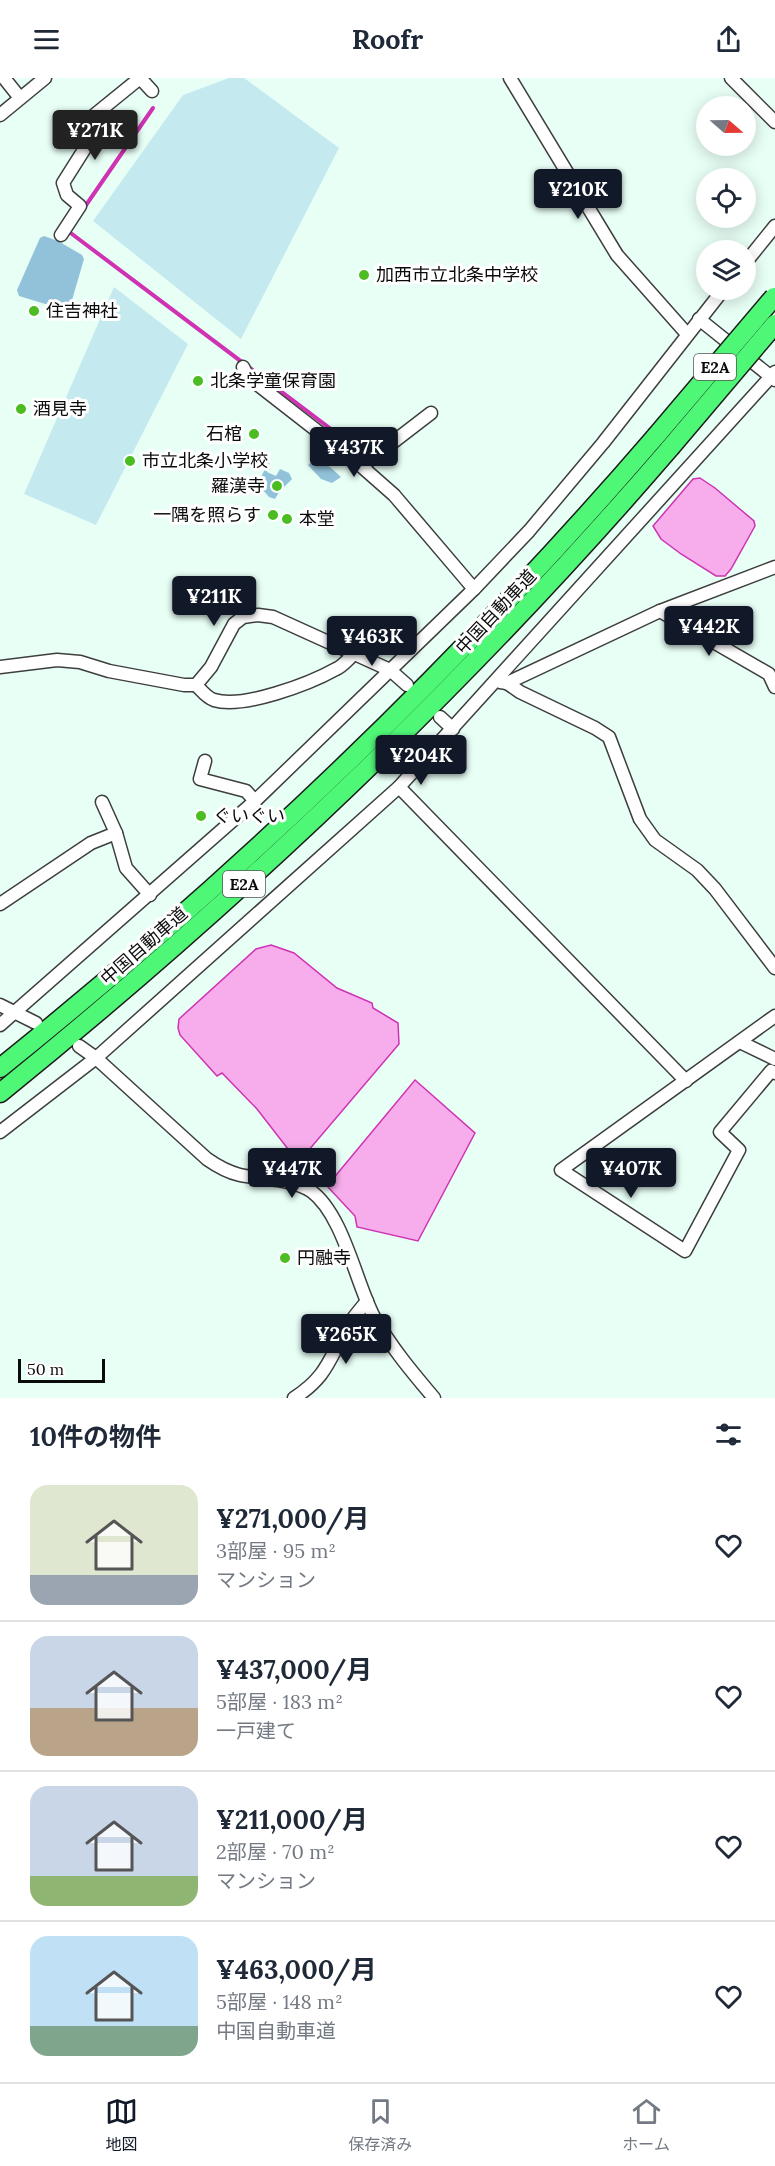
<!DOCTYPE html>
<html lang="ja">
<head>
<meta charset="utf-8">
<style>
  :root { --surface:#fff; --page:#f2f2f3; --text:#1f2937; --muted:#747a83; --line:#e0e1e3; --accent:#111827 }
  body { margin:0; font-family:Lora,"Noto Sans JP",serif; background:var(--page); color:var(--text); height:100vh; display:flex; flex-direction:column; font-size:22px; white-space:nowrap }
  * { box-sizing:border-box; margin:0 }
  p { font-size:20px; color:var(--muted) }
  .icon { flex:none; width:33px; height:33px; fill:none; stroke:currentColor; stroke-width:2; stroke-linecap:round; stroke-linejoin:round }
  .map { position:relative; height:1320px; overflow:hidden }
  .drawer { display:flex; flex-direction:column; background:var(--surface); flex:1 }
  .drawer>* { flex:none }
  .needle { width:39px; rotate:110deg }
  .tools { position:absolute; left:696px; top:18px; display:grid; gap:12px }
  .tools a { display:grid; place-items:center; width:60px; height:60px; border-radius:50%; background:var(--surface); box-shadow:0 3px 15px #0003; font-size:30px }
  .scale { position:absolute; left:18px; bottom:15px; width:87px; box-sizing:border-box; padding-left:6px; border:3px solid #0b0b0b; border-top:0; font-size:16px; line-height:21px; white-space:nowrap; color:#0b0b0b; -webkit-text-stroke:4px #fff; paint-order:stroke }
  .price { position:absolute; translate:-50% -51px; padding:0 14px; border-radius:6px; background:var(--accent); color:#fff; font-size:20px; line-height:39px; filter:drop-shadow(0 2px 3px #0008) }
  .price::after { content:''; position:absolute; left:50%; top:36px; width:18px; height:14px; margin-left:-9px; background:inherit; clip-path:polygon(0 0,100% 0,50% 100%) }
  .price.current { background:#222; color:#fff }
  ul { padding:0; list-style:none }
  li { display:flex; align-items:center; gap:18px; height:150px; padding:0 30px }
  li+li { border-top:2px solid var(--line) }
  li span { display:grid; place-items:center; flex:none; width:168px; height:120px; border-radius:18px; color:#555 }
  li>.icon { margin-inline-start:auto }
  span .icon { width:72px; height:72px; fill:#fffc; stroke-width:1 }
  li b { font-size:26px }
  h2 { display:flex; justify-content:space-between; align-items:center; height:72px; padding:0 30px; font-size:26px }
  header { display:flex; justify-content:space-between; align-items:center; height:78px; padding:0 30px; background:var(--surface); font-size:27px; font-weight:700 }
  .menu { display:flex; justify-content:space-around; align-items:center; height:84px; border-top:2px solid var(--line); background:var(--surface); font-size:16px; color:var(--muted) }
  .menu a { display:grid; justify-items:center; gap:3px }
  .menu .current { color:var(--accent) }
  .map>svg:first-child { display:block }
  .forest { fill:#92c2da }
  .pitch { fill:#c4eaf0 }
  .water { fill:#f7adeb; stroke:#cf33b3; stroke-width:1.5 }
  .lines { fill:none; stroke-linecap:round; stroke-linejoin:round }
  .stream { stroke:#cf33b3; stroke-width:4 }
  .minor-casing { stroke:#3e3e3e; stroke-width:15 }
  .highway-casing { stroke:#1c1c1c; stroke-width:21 }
  .minor { stroke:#fff; stroke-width:12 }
  .highway { stroke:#4ff777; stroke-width:18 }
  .highway-bridge-casing { stroke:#1c1c1c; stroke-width:21; stroke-linecap:butt }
  .highway-bridge { stroke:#4ff777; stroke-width:18 }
  .poi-dot { fill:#4bbc22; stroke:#fff; stroke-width:2 }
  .labels { text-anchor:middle; stroke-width:6; stroke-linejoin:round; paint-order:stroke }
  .shield { fill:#fff; stroke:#545454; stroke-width:1.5 }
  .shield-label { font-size:16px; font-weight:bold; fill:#0b0b0b }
  .poi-label { font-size:18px; fill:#0b0b0b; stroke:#fff; text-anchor:start }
  .street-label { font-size:18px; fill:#0b0b0b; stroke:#fff }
</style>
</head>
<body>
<header><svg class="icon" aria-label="menu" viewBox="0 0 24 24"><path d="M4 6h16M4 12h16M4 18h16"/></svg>Roofr<svg class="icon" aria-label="share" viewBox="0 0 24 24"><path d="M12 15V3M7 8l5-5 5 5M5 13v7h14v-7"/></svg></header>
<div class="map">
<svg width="775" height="1320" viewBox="0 0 775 1320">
  <rect width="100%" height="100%" fill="#e8fff6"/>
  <g class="forest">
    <path d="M44,158L58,163L82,177L84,181L70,229L65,232L19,218L17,212L40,160Z"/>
    <path d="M314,381L330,389L341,399L332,405L321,401L308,387Z"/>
    <path d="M263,382L270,386L267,394L276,398L280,391L289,395L292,401L279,414L275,421L269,419L263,412L264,405L261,399L265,391L264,387L261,385Z"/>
  </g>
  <g class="pitch">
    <path d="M229,0H244L339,70L241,261L93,143L183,17Z"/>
    <path d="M114,209L188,266L96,447L24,416Z"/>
  </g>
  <g class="water">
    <path d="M700,400L715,410L754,443L755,448L731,491L725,498H716L681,476L661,461L653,448L693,401Z"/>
    <path d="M271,867L294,875L337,910L372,925L373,930L398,945L399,966L308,1073L288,1071L257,1031L222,995L217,998L180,957L178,950L179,941L256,871Z"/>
    <path d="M415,1002L475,1055L418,1163L357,1149L355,1138L327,1108Z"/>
  </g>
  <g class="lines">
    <g class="stream">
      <path d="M84,130L153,30"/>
      <path d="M68,153L368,379"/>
    </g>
    <g class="minor-casing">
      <g id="minor">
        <path d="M4,0L20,20"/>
        <path d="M140,0L152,13"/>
        <path d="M510,0L617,177L687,256"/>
        <path d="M731,0L775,44"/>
        <path d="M0,37L45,0"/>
        <path d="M61,157L80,128L67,117L63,105L87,67L76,52L140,0"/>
        <path d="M746,184L775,148"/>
        <path d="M699,241L775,302"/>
        <path d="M243,289L248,299L352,380L394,417L474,511"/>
        <path d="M362,388L431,335"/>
        <path d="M660,533L769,596L775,609"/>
        <path d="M0,589L57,582L80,584L109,593L184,607H196L211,589L234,546L243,539L258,537L273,539L390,592L407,607"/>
        <path d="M500,604L507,605L660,533L775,489"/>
        <path d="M507,605L520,614L595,650L609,659L640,741L655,762L697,792L715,811L775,890"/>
        <path d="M196,607C201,612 207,620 214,622C243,631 309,606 336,591C343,588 348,581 354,576"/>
        <path d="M440,639L453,651"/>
        <path d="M205,683L200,701L246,713L255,723"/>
        <path d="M399,709L686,1003"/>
        <path d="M102,724L116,755L126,790L150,817"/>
        <path d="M0,826L91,765L116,755"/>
        <path d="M0,927L36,945"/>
        <path d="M775,938L561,1092L685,1173L739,1072L720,1054L771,993L775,995"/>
        <path d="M0,947L255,723L474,511L529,453L603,365L723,212"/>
        <path d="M740,964L775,981"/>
        <path d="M79,968L96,980L207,1081C217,1088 227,1094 240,1097C263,1102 291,1100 311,1113C343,1136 356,1205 374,1239C391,1269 412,1294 434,1320"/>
        <path d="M0,1054L96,980L399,709L775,294"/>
        <path d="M294,1320C327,1299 329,1281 347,1250C352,1240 360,1232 367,1223"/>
      </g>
    </g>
    <g class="highway-casing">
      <g id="highway">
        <path d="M0,990C237,800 458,588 656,358"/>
        <path d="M0,1015C242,819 467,606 670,370"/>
      </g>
    </g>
    <use href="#minor" class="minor"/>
    <use href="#highway" class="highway"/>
    <g class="highway-bridge-casing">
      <g id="highway-bridge">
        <path d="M656,358L774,219"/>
        <path d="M670,370L775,246"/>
      </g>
    </g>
    <use href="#highway-bridge" class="highway-bridge"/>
  </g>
  <g class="poi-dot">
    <circle cx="364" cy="197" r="6"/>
    <circle cx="34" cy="233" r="6"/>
    <circle cx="198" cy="303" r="6"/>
    <circle cx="21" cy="331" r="6"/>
    <circle cx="254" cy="356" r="6"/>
    <circle cx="130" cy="383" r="6"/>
    <circle cx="277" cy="408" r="6"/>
    <circle cx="273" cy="437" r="6"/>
    <circle cx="287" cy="441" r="6"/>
    <circle cx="201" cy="738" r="6"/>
    <circle cx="285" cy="1180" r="6"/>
  </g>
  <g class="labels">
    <g class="shield">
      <rect x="694" y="276" width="42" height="26" rx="4.5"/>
      <rect x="223" y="793" width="42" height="26" rx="4.5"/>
    </g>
    <g class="shield-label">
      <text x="715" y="295">E2A</text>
      <text x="244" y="812">E2A</text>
    </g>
    <g class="poi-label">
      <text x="376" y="203">加西市立北条中学校</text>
      <text x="46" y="239">住吉神社</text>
      <text x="210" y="309">北条学童保育園</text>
      <text x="33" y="337">酒見寺</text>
      <text x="242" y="362" text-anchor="end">石棺</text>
      <text x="142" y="389">市立北条小学校</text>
      <text x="265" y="414" text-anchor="end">羅漢寺</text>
      <text x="261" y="443" text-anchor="end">一隅を照らす</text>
      <text x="299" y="447">本堂</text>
      <text x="213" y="744">ぐいぐい</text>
      <text x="297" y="1186">円融寺</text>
    </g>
    <g class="street-label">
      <text transform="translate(496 534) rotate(-47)" y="6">中国自動車道</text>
      <text transform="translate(144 868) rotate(-41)" y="6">中国自動車道</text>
    </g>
  </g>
</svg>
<div class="tools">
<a><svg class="needle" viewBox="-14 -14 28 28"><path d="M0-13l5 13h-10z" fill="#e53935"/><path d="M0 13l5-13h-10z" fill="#747a83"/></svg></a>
<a><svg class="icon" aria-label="locate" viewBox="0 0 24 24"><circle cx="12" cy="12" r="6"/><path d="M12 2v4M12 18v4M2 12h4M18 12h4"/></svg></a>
<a><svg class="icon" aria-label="layers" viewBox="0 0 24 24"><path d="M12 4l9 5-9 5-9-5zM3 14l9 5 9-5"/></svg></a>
</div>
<div class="scale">50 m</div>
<b class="price current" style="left:95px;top:83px">¥271K</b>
<b class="price" style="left:578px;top:142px">¥210K</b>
<b class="price" style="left:354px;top:400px">¥437K</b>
<b class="price" style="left:214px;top:549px">¥211K</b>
<b class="price" style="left:709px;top:579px">¥442K</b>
<b class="price" style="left:372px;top:589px">¥463K</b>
<b class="price" style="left:421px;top:708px">¥204K</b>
<b class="price" style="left:292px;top:1121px">¥447K</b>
<b class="price" style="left:631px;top:1121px">¥407K</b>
<b class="price" style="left:346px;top:1287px">¥265K</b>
</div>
<section class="drawer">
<h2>10件の物件<svg class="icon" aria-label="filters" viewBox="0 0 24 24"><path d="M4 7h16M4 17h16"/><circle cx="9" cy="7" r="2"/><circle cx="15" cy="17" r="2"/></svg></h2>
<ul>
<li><span style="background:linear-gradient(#dfe7d0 75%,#9aa5b1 0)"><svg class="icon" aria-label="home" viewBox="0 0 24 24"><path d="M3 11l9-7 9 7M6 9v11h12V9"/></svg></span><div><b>¥271,000/月</b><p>3部屋 · 95 m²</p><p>マンション</p></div><svg class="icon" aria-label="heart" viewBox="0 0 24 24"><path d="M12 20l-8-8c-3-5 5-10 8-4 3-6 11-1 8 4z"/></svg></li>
<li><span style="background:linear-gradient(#c9d6e8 60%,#b9a48a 0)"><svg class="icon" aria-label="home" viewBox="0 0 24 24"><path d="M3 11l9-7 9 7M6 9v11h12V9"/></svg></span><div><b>¥437,000/月</b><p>5部屋 · 183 m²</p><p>一戸建て</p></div><svg class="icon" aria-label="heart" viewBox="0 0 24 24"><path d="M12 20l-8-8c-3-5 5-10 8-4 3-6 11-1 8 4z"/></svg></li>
<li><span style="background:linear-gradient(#c9d6e8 75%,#8fb573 0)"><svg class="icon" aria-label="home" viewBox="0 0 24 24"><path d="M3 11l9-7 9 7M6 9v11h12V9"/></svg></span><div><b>¥211,000/月</b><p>2部屋 · 70 m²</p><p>マンション</p></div><svg class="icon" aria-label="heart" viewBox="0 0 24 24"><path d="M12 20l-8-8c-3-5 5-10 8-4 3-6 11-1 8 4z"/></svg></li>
<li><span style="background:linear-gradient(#bfe0f5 75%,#7fa58c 0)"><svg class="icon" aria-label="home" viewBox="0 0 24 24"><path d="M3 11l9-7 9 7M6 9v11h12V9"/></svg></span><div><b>¥463,000/月</b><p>5部屋 · 148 m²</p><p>中国自動車道</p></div><svg class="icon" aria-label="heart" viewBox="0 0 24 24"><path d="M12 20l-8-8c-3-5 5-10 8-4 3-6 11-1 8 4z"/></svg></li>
</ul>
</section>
<nav class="menu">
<a class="current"><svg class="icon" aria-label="map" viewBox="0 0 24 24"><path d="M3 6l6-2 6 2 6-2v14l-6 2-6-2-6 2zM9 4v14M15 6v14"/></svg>地図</a>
<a><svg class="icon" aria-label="saved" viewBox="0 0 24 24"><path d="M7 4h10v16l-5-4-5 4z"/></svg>保存済み</a>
<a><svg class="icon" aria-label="home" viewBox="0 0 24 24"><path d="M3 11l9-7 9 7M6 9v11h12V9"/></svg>ホーム</a>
</nav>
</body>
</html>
